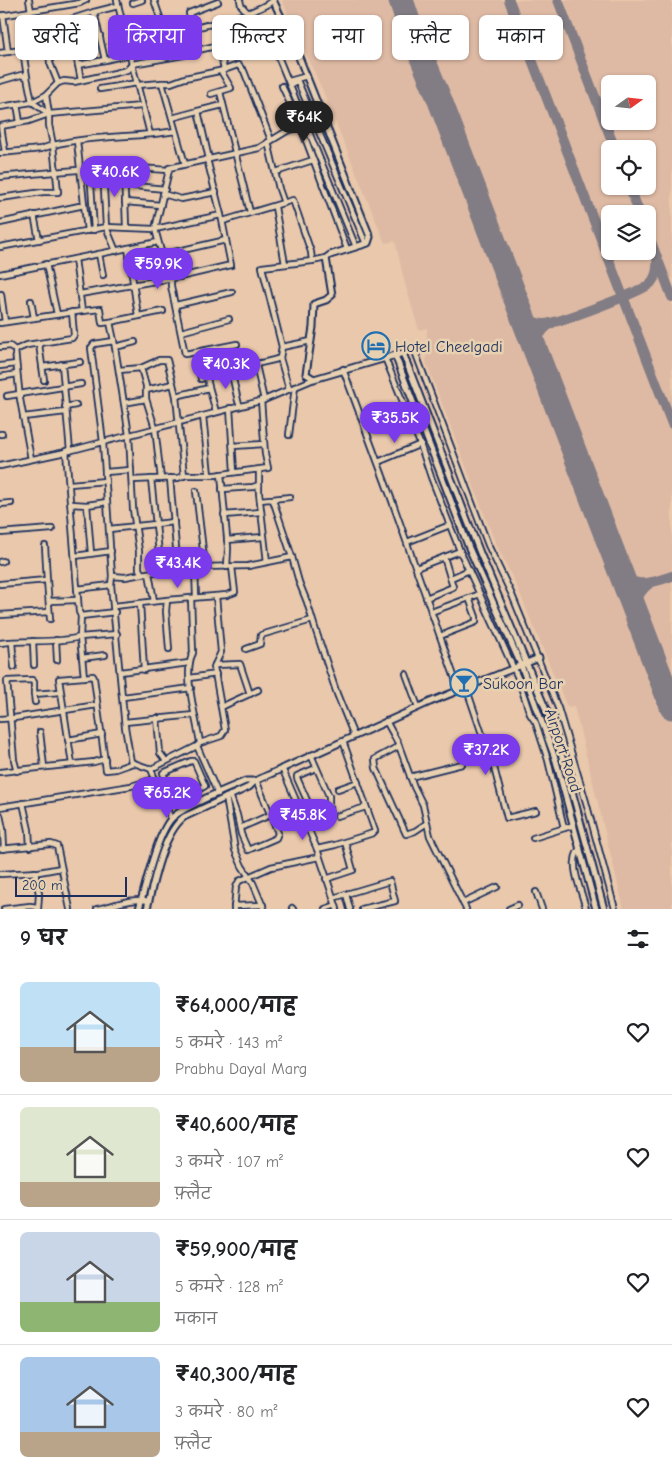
<!DOCTYPE html>
<html lang="hi">
<head>
<meta charset="utf-8">
<style>
  :root { --surface:#fff; --page:#f2f2f2; --text:#202124; --muted:#757577; --line:#e0e0e0; --accent:#7c3aed }
  body { margin:0; font-family:"Comic Neue","Playpen Sans Deva",sans-serif; background:var(--page); color:var(--text); height:100vh; display:flex; flex-direction:column; font-size:19px; white-space:nowrap }
  * { box-sizing:border-box; margin:0 }
  p { font-size:16px; color:var(--muted) }
  .icon { flex:none; width:28px; height:28px; fill:none; stroke:currentColor; stroke-width:2; stroke-linecap:round; stroke-linejoin:round }
  .map { position:relative; height:909px; overflow:hidden }
  .details { display:flex; flex-direction:column; background:var(--surface); flex:1 }
  .details>* { flex:none }
  .guide { position:absolute; left:15px; top:15px; width:642px; height:45px; display:flex; gap:10px }
  .needle { width:32px; rotate:75deg }
  .tools { position:absolute; left:601px; top:75px; display:grid; gap:10px }
  .tools a { display:grid; place-items:center; width:55px; height:55px; border-radius:8px; background:var(--surface); box-shadow:0 1px 4px #0004; font-size:25px }
  .scale { position:absolute; left:15px; bottom:12px; width:112px; box-sizing:border-box; padding-left:5px; border:2px solid #1b2f5e; border-top:0; font-size:14px; line-height:18px; white-space:nowrap; color:#1b2f5e; -webkit-text-stroke:4px #e8d1b1; paint-order:stroke }
  .price { position:absolute; translate:-50% -42px; padding:0 11px; border-radius:18px; background:var(--accent); color:#fff; font-size:16px; line-height:32px; filter:drop-shadow(0 1px 2px #0008) }
  .price::after { content:''; position:absolute; left:50%; top:30px; width:15px; height:11px; margin-left:-8px; background:inherit; clip-path:polygon(0 0,100% 0,50% 100%) }
  .price.current { background:#222; color:#fff }
  ul { padding:0; list-style:none }
  li { display:flex; align-items:center; gap:15px; height:125px; padding:0 20px }
  li+li { border-top:1px solid var(--line) }
  li span { display:grid; place-items:center; flex:none; width:140px; height:100px; border-radius:8px; color:#555 }
  li>.icon { margin-inline-start:auto }
  span .icon { width:60px; height:60px; fill:#fffc; stroke-width:1 }
  li b { font-size:21px }
  h2 { display:flex; justify-content:space-between; align-items:center; height:60px; padding:0 20px; font-size:21px }
  .chip { padding:0 18px; border-radius:8px; background:var(--surface); box-shadow:0 1px 4px #0004; font-size:18px; line-height:45px }
  .chip.current { background:var(--accent); color:#fff }
  .map>svg:first-child { display:block }
  .built { fill:#debaa4; fill-rule:evenodd }
  .lines { fill:none; stroke-linecap:round; stroke-linejoin:round }
  .taxiway { stroke:#827c84; stroke-width:10 }
  .runway { stroke:#827c84; stroke-width:25 }
  .minor-casing { stroke:#1b2f5e; stroke-width:8 }
  .tertiary-casing { stroke:#1b2f5e; stroke-width:9 }
  .minor { stroke:#e8d1b1; stroke-width:4.5 }
  .tertiary { stroke:#e8d1b1; stroke-width:5 }
  .labels { text-anchor:middle; stroke-width:5; stroke-linejoin:round; paint-order:stroke }
  .poi-label { font-size:16px; fill:#1b2f5e; stroke:#e8d1b1; text-anchor:start }
  .street-label { font-size:16px; fill:#1b2f5e; stroke:#e8d1b1 }
</style>
</head>
<body>
<div class="map">
<svg width="672" height="909" viewBox="0 0 672 909">
  <rect width="100%" height="100%" fill="#e9c8ab"/>
  <filter id="ink" filterUnits="userSpaceOnUse"><feTurbulence type="fractalNoise" baseFrequency=".02" numOctaves="2"/><feDisplacementMap in="SourceGraphic" scale="10" xChannelSelector="R" yChannelSelector="G"/><feConvolveMatrix kernelMatrix="1 2 1 2 8 2 1 2 1" color-interpolation-filters="sRGB"/></filter>
  <g filter="url(#ink)">
    <path class="built" d="M282,0H672V909H624L574,706L567,707L518,589L495,542L468,472L426,362L427,328L419,330L405,284L395,241L385,243L322,89ZM610,84H648V121H610ZM610,149H648V186H610ZM610,214H648V251H610Z"/>
    <g class="lines">
      <g class="taxiway">
        <path d="M509,0L672,424"/>
        <path d="M558,0L615,149"/>
        <path d="M629,186L640,214"/>
        <path d="M648,234L672,297"/>
        <path d="M520,307C525,316 533,324 544,324C556,324 644,291 651,283C657,276 658,266 657,257"/>
        <path d="M539,361C534,346 537,331 552,323"/>
        <path d="M616,561C630,591 645,585 672,576"/>
        <path d="M643,630C636,611 630,598 650,583"/>
      </g>
      <path class="runway" d="M401,0L413,36L439,98L672,707"/>
      <g class="minor-casing">
        <g id="minor">
          <path d="M29,0L31,11"/>
          <path d="M117,0L132,64L184,55L194,51L258,36L286,26"/>
          <path d="M240,0L241,5L247,12"/>
          <path d="M133,3L142,0"/>
          <path d="M249,12L258,36"/>
          <path d="M3,15L8,52"/>
          <path d="M0,16L62,6L80,3L86,0"/>
          <path d="M192,29L189,13L218,2"/>
          <path d="M268,32L356,247"/>
          <path d="M166,35C199,26 244,19 273,1"/>
          <path d="M126,41L135,38L166,35L154,0"/>
          <path d="M74,43L100,35"/>
          <path d="M219,46L224,70"/>
          <path d="M23,50L27,77"/>
          <path d="M0,53L49,46L50,63L58,83"/>
          <path d="M105,60L130,54"/>
          <path d="M132,64L150,134"/>
          <path d="M78,65L74,43L72,19L94,12"/>
          <path d="M81,80L78,65L105,60L94,12L118,6"/>
          <path d="M0,81L21,75L27,77L32,102"/>
          <path d="M289,81L307,76"/>
          <path d="M162,83H171L185,78L224,70L238,65L244,71L271,140"/>
          <path d="M138,85L162,83L185,164"/>
          <path d="M290,85L298,82L366,244"/>
          <path d="M282,86L301,127L347,249"/>
          <path d="M100,89L137,83"/>
          <path d="M220,92L250,212"/>
          <path d="M211,94L231,88L221,71"/>
          <path d="M32,102L49,114"/>
          <path d="M17,104L20,122"/>
          <path d="M142,106L49,114V125L53,145C93,135 135,138 175,131"/>
          <path d="M0,107L32,102L46,95"/>
          <path d="M49,114L46,95L58,83L64,81L74,82L115,73L127,70L132,64"/>
          <path d="M172,118L198,111"/>
          <path d="M77,141L87,231"/>
          <path d="M268,142L279,189L284,203"/>
          <path d="M5,152L1,126L29,121L49,114"/>
          <path d="M0,153L41,149L53,145L58,192H43L0,198"/>
          <path d="M207,159L221,215"/>
          <path d="M209,159L198,111L223,105"/>
          <path d="M124,168L126,227"/>
          <path d="M90,169L94,230"/>
          <path d="M103,169L106,227L116,251"/>
          <path d="M276,172L313,160"/>
          <path d="M0,177C56,172 112,165 169,170V168L259,148L287,131L325,121"/>
          <path d="M125,185L165,189"/>
          <path d="M163,194L181,199L216,192"/>
          <path d="M125,202L161,205"/>
          <path d="M275,207L285,264"/>
          <path d="M34,215L39,240"/>
          <path d="M223,221L293,200L311,252L312,261L326,258"/>
          <path d="M0,223L84,205"/>
          <path d="M0,247L106,227L155,229L221,215L231,265L184,276L80,294"/>
          <path d="M128,248L138,316"/>
          <path d="M174,252L179,277"/>
          <path d="M99,254L103,275"/>
          <path d="M162,255L155,229L169,170"/>
          <path d="M129,260L174,252L226,240"/>
          <path d="M46,264L57,314"/>
          <path d="M0,274L158,242"/>
          <path d="M171,278V286L185,354L196,352L201,379C224,366 255,367 280,358"/>
          <path d="M1,294L5,322"/>
          <path d="M31,301L34,318"/>
          <path d="M176,305L232,292"/>
          <path d="M82,311L100,309L102,323L110,322"/>
          <path d="M0,323L82,311L75,259"/>
          <path d="M181,332L229,319"/>
          <path d="M114,341L110,322L163,311"/>
          <path d="M39,344L44,380"/>
          <path d="M0,347L10,346L15,350L20,399L31,459"/>
          <path d="M115,347L135,342"/>
          <path d="M282,347L262,267L312,261"/>
          <path d="M15,350L27,345L72,338L74,335L72,312"/>
          <path d="M196,352L237,344"/>
          <path d="M403,353L414,349L488,545L512,595L558,708L586,802L615,909"/>
          <path d="M385,358L419,441L431,477L460,551L518,678L530,714L536,723L548,760L564,828"/>
          <path d="M62,364L70,451"/>
          <path d="M256,365L264,400"/>
          <path d="M0,366L16,364"/>
          <path d="M42,367L80,362"/>
          <path d="M141,368L146,386V399L155,428L161,479"/>
          <path d="M343,369L391,498L459,690"/>
          <path d="M119,370L141,368L159,360H167L176,396L184,476"/>
          <path d="M231,370L238,401L240,406"/>
          <path d="M207,375L208,383L216,412"/>
          <path d="M0,377L17,374"/>
          <path d="M289,389L280,358L282,347L311,341"/>
          <path d="M146,390L173,384"/>
          <path d="M7,396L81,384"/>
          <path d="M176,396L209,388"/>
          <path d="M124,403L146,399"/>
          <path d="M65,407L76,405"/>
          <path d="M230,408L234,472"/>
          <path d="M203,416L209,475"/>
          <path d="M23,417L66,412"/>
          <path d="M0,434H2"/>
          <path d="M289,435L295,387"/>
          <path d="M233,446L264,444"/>
          <path d="M66,451L79,612L81,616L115,612"/>
          <path d="M378,462L421,444"/>
          <path d="M0,466L61,453L264,400L314,379"/>
          <path d="M259,470V493L267,562"/>
          <path d="M105,472L131,470"/>
          <path d="M221,474L228,548L227,567"/>
          <path d="M170,478L178,571"/>
          <path d="M151,479L160,562"/>
          <path d="M132,480L178,478L185,475H215L268,468L265,454L261,400"/>
          <path d="M70,484L106,481"/>
          <path d="M222,489L253,487L259,485"/>
          <path d="M196,491L205,567"/>
          <path d="M272,499L290,497"/>
          <path d="M260,500L270,499L273,500L292,557"/>
          <path d="M0,504L11,503"/>
          <path d="M71,504L87,505L107,502"/>
          <path d="M87,505L91,553"/>
          <path d="M224,515L261,512"/>
          <path d="M109,529L174,522"/>
          <path d="M0,533L52,529"/>
          <path d="M227,540L263,537"/>
          <path d="M407,542L450,525"/>
          <path d="M45,546L47,580"/>
          <path d="M75,556L111,551"/>
          <path d="M0,562L3,561"/>
          <path d="M195,568L196,597"/>
          <path d="M416,568L460,551"/>
          <path d="M149,573L154,601"/>
          <path d="M142,574L139,569V551L133,509L129,435L114,341L94,344L91,348L103,442L112,576L111,585L125,727L131,762L151,769L171,819"/>
          <path d="M112,576L125,577L153,572H173L200,567L248,566L292,557L299,582L307,602L315,628L337,694L354,736"/>
          <path d="M451,578L469,570"/>
          <path d="M0,584L47,580L50,619"/>
          <path d="M77,589L111,585"/>
          <path d="M191,598L193,653C182,673 197,720 200,743L197,746L218,794"/>
          <path d="M426,598L453,587L444,557"/>
          <path d="M167,600L166,611L169,649"/>
          <path d="M49,601L78,600"/>
          <path d="M140,603L144,670"/>
          <path d="M114,606L167,600L227,595L235,592L232,567"/>
          <path d="M431,612L480,594"/>
          <path d="M0,615L49,612"/>
          <path d="M117,634L80,637L84,677L93,676L94,678L106,770L116,769L133,763"/>
          <path d="M440,636L476,622V617L469,598"/>
          <path d="M56,640L57,660"/>
          <path d="M33,641L34,665"/>
          <path d="M12,642L14,667"/>
          <path d="M0,643C26,639 55,644 80,637L81,616"/>
          <path d="M246,649L260,644L261,635L312,620"/>
          <path d="M82,658L105,655"/>
          <path d="M215,665L240,664L250,694"/>
          <path d="M120,672L189,663"/>
          <path d="M406,674L418,707"/>
          <path d="M190,678L216,674"/>
          <path d="M466,687L482,734L488,744L507,818L536,811"/>
          <path d="M34,694L35,702"/>
          <path d="M123,697L191,688"/>
          <path d="M221,707L258,690"/>
          <path d="M157,718L160,753L166,761"/>
          <path d="M0,719L14,718L97,705"/>
          <path d="M386,721L398,743L414,787L423,805L430,836L466,909"/>
          <path d="M125,722L194,715"/>
          <path d="M40,732L44,767"/>
          <path d="M68,740L102,734"/>
          <path d="M200,743L221,736L225,730L214,667L221,652L216,596"/>
          <path d="M399,746L375,759L376,768L406,834L415,831L427,823"/>
          <path d="M311,755L329,796V819L318,825L297,778V776L316,768"/>
          <path d="M191,761H194L205,786L191,794L174,799L163,773Z"/>
          <path d="M72,764L59,679L84,677"/>
          <path d="M282,768L317,849L337,909"/>
          <path d="M151,769L197,746"/>
          <path d="M17,771L14,760L7,681L32,680L34,682V694L60,692"/>
          <path d="M0,772L94,762L105,759"/>
          <path d="M410,777L462,764"/>
          <path d="M338,789L358,782"/>
          <path d="M230,795L237,815L241,834L248,850L276,838L278,833L256,780"/>
          <path d="M226,797L235,850L242,866L253,883L264,909"/>
          <path d="M23,803L29,830L30,847"/>
          <path d="M0,807L131,786L155,779"/>
          <path d="M0,815L3,829L4,849"/>
          <path d="M337,816L366,807"/>
          <path d="M240,828L270,815"/>
          <path d="M533,838L574,825"/>
          <path d="M580,848C567,863 582,891 586,909"/>
          <path d="M0,849L51,844L57,846L70,909"/>
          <path d="M317,849L335,845L373,833L375,831L343,741"/>
          <path d="M35,872L39,894L38,909"/>
          <path d="M0,874L39,872L61,868"/>
          <path d="M326,879L353,870L345,842"/>
          <path d="M536,892L542,909"/>
          <path d="M346,894L350,909"/>
          <path d="M333,898L390,881L395,901L362,909"/>
          <path d="M463,903L497,887"/>
          <path d="M234,906L263,905"/>
          <path d="M292,908L293,909"/>
          <path d="M4,909L30,906L38,907"/>
          <path d="M97,909C113,906 132,897 149,901"/>
          <path d="M234,909L236,887L239,881L271,867L319,857"/>
          <path d="M325,909L336,905"/>
          <path d="M509,909L518,905"/>
        </g>
      </g>
      <g class="tertiary-casing">
        <g id="tertiary">
          <path d="M273,0L293,42L370,237L368,243L330,255L326,258L332,295L326,300L314,304L313,327L306,374L314,379L403,353L480,553L552,724L569,780L604,909"/>
          <path d="M395,355L469,548L521,665L556,761L596,909"/>
          <path d="M139,909C145,887 157,835 171,819C183,806 227,789 246,781H255L430,702L539,658"/>
          <path d="M147,909C153,883 163,833 184,817L249,787L255,781"/>
        </g>
      </g>
      <use href="#minor" class="minor"/>
      <use href="#tertiary" class="tertiary"/>
    </g>
  </g>
  <defs>
    <g id="hotel-ring" transform="scale(1.4375)"><circle r="9.5" fill="#e8d1b1" stroke="#1f6fb2" stroke-width="1.5"/><path d="M-6-4.5h1.5V1H6V5H4.5V3h-9V5H-6ZM-4 0a1.8 1.8 0 1 1 3.6 0ZM.5 0V-2.5h3Q6-2.5 6 0Z" fill="#1f6fb2"/></g>
    <g id="bar-ring" transform="scale(1.4375)"><circle r="9.5" fill="#e8d1b1" stroke="#1f6fb2" stroke-width="1.5"/><path d="M-6-5H6L.8 .8V4.5H3.5V6h-7V4.5H-.8V.8Z" fill="#1f6fb2"/></g>
  </defs>
  <g fill-rule="evenodd">
    <use href="#hotel-ring" x="376" y="346"/>
    <use href="#bar-ring" x="464" y="683"/>
  </g>
  <g class="labels">
    <g class="poi-label">
      <text x="395" y="352">Hotel Cheelgadi</text>
      <text x="483" y="689">Sukoon Bar</text>
    </g>
    <g class="street-label">
      <text transform="translate(564 750) rotate(72)" y="6">Airport Road</text>
    </g>
  </g>
</svg>
<div class="tools">
<a><svg class="needle" viewBox="-14 -14 28 28"><path d="M0-13l5 13h-10z" fill="#e53935"/><path d="M0 13l5-13h-10z" fill="#757577"/></svg></a>
<a><svg class="icon" aria-label="locate" viewBox="0 0 24 24"><circle cx="12" cy="12" r="6"/><path d="M12 2v4M12 18v4M2 12h4M18 12h4"/></svg></a>
<a><svg class="icon" aria-label="layers" viewBox="0 0 24 24"><path d="M12 4l9 5-9 5-9-5zM3 14l9 5 9-5"/></svg></a>
</div>
<div class="scale">200 m</div>
<b class="price current" style="left:304px;top:143px">₹64K</b>
<b class="price" style="left:115px;top:198px">₹40.6K</b>
<b class="price" style="left:158px;top:290px">₹59.9K</b>
<b class="price" style="left:226px;top:390px">₹40.3K</b>
<b class="price" style="left:395px;top:444px">₹35.5K</b>
<b class="price" style="left:178px;top:589px">₹43.4K</b>
<b class="price" style="left:486px;top:776px">₹37.2K</b>
<b class="price" style="left:167px;top:819px">₹65.2K</b>
<b class="price" style="left:303px;top:841px">₹45.8K</b>
<div class="guide">
<a class="chip">खरीदें</a>
<a class="chip current">किराया</a>
<a class="chip">फ़िल्टर</a>
<a class="chip">नया</a>
<a class="chip">फ़्लैट</a>
<a class="chip">मकान</a>
</div>
</div>
<section class="details">
<h2>9 घर<svg class="icon" aria-label="filters" viewBox="0 0 24 24"><path d="M4 7h16M4 17h16"/><circle cx="9" cy="7" r="2"/><circle cx="15" cy="17" r="2"/></svg></h2>
<ul>
<li><span style="background:linear-gradient(#bfe0f5 65%,#b9a48a 0)"><svg class="icon" aria-label="home" viewBox="0 0 24 24"><path d="M3 11l9-7 9 7M6 9v11h12V9"/></svg></span><div><b>₹64,000/माह</b><p>5 कमरे · 143 m²</p><p>Prabhu Dayal Marg</p></div><svg class="icon" aria-label="heart" viewBox="0 0 24 24"><path d="M12 20l-8-8c-3-5 5-10 8-4 3-6 11-1 8 4z"/></svg></li>
<li><span style="background:linear-gradient(#dfe7d0 75%,#b9a48a 0)"><svg class="icon" aria-label="home" viewBox="0 0 24 24"><path d="M3 11l9-7 9 7M6 9v11h12V9"/></svg></span><div><b>₹40,600/माह</b><p>3 कमरे · 107 m²</p><p>फ़्लैट</p></div><svg class="icon" aria-label="heart" viewBox="0 0 24 24"><path d="M12 20l-8-8c-3-5 5-10 8-4 3-6 11-1 8 4z"/></svg></li>
<li><span style="background:linear-gradient(#c9d6e8 70%,#8fb573 0)"><svg class="icon" aria-label="home" viewBox="0 0 24 24"><path d="M3 11l9-7 9 7M6 9v11h12V9"/></svg></span><div><b>₹59,900/माह</b><p>5 कमरे · 128 m²</p><p>मकान</p></div><svg class="icon" aria-label="heart" viewBox="0 0 24 24"><path d="M12 20l-8-8c-3-5 5-10 8-4 3-6 11-1 8 4z"/></svg></li>
<li><span style="background:linear-gradient(#a9c7e8 75%,#b9a48a 0)"><svg class="icon" aria-label="home" viewBox="0 0 24 24"><path d="M3 11l9-7 9 7M6 9v11h12V9"/></svg></span><div><b>₹40,300/माह</b><p>3 कमरे · 80 m²</p><p>फ़्लैट</p></div><svg class="icon" aria-label="heart" viewBox="0 0 24 24"><path d="M12 20l-8-8c-3-5 5-10 8-4 3-6 11-1 8 4z"/></svg></li>
</ul>
</section>
</body>
</html>
